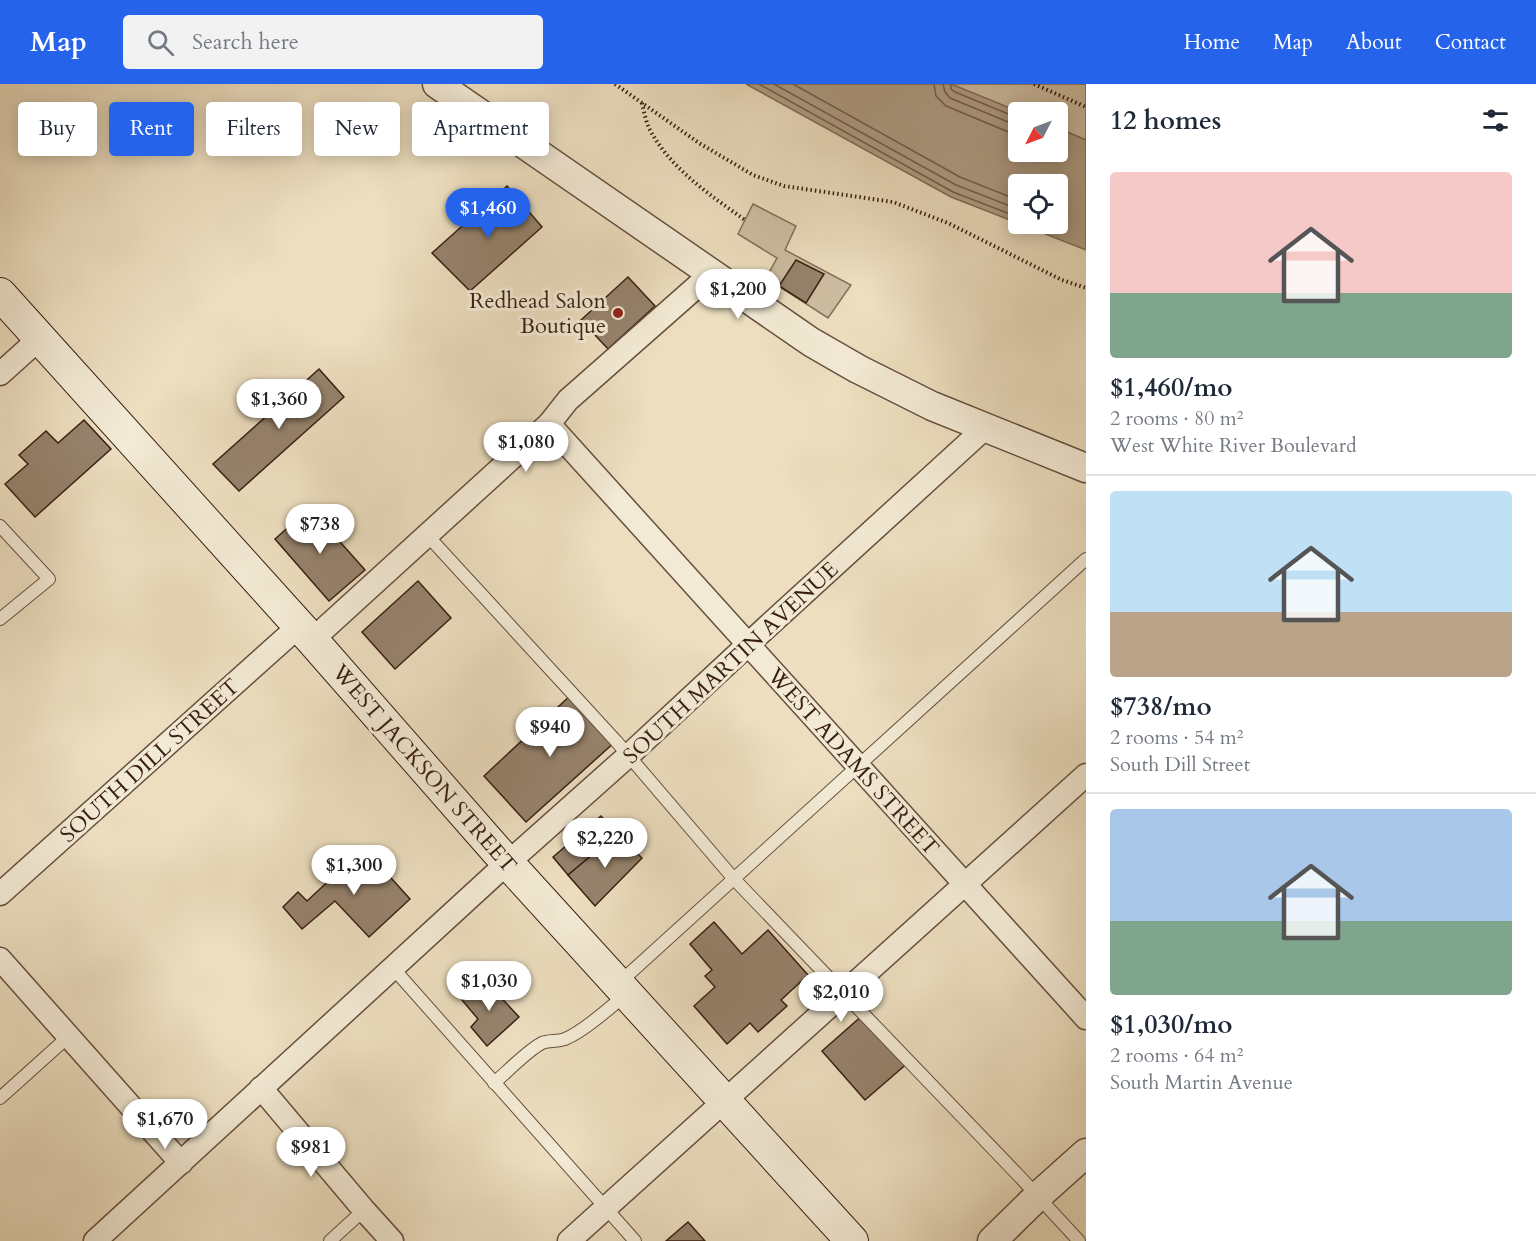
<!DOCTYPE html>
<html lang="en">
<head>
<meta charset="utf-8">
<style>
  :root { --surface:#fff; --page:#f2f2f3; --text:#1f2937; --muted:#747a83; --line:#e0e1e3; --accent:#2563eb }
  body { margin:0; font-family:Cardo,serif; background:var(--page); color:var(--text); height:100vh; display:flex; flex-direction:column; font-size:22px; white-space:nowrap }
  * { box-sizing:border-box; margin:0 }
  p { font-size:20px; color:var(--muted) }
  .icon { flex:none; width:33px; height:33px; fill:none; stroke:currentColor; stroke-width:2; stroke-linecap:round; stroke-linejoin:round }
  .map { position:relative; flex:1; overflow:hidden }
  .drawer { display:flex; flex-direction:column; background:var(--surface); width:450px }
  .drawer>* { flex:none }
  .banner { position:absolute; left:18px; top:18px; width:570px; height:54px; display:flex; gap:12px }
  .needle { width:39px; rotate:228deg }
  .tools { position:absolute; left:1008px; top:18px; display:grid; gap:12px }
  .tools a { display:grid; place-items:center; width:60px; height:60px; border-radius:6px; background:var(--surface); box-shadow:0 3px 15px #0003; font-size:30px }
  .price { position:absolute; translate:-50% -51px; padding:0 14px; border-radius:21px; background:#fff; color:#222; font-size:20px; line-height:39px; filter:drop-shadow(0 2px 3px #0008) }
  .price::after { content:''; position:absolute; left:50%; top:36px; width:18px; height:14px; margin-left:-9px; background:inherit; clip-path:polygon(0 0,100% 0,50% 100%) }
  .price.selected { background:var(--accent); color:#fff }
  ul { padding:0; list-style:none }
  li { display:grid; align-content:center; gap:12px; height:318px; padding:0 24px }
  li+li { border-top:2px solid var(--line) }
  li span { display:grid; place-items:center; height:186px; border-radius:6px; color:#555 }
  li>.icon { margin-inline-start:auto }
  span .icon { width:108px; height:108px; fill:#fffc; stroke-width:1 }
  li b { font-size:26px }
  h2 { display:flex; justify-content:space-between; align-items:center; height:72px; padding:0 24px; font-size:26px }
  .chip { padding:0 21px; border-radius:6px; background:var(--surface); box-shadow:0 3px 15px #0003; font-size:21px; line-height:54px }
  .chip.selected { background:var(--accent); color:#fff }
  header { display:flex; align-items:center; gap:36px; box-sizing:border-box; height:84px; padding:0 30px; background:var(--accent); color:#fff }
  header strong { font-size:28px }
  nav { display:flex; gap:33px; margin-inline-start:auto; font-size:21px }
  .search { width:420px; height:54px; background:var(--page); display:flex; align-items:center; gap:15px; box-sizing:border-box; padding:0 21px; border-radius:6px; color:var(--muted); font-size:22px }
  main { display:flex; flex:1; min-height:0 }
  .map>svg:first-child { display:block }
  .green { fill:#cebea2; stroke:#846e5a; stroke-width:1.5 }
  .water { fill:#af9d85; stroke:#806b57; stroke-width:1.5; fill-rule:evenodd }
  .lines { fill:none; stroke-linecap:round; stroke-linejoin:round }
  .shore { stroke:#745e4c; stroke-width:1.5 }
  .building { fill:#96826c; stroke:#391f13; stroke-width:1.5 }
  .service-casing { stroke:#664f3e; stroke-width:14 }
  .minor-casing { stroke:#664f3e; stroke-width:25 }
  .tertiary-casing { stroke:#664f3e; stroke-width:31 }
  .secondary-casing { stroke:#391f13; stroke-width:34 }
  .path { stroke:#391f13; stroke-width:4; stroke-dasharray:1.5 3; stroke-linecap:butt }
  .service { stroke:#f3ead5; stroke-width:12 }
  .minor { stroke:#f3ead5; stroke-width:22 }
  .tertiary { stroke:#f3ead5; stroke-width:28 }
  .secondary { stroke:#f3ead5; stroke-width:32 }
  .poi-dot { fill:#8f2418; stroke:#f3ead5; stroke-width:2 }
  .labels { text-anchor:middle; stroke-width:6; stroke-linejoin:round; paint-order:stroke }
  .poi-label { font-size:22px; fill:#391f13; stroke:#f3ead5; text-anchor:end }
  .street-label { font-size:22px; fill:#391f13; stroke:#f3ead5 }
</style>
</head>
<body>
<header>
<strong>Map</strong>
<div class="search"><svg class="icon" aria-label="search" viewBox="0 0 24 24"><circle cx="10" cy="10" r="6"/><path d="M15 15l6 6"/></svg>Search here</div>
<nav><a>Home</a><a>Map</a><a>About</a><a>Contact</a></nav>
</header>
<main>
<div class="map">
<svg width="1086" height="1157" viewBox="0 0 1086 1157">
  <rect width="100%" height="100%" fill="#ecdebf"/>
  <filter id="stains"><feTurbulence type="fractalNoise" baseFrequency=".00333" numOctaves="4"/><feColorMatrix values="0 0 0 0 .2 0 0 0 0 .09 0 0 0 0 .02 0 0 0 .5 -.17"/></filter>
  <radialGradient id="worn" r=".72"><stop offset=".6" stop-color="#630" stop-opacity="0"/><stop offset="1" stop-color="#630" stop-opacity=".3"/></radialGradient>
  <g class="green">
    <path d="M950,0H1086V56L1058,45V28H1019Z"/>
    <path d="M753,120L796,142L785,166L851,201L828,234L766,194L777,174L738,150Z"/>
  </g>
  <path class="water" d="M746,0H951L1020,28H1018V68H1058V44L1086,56V166L951,113ZM1018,100H1058V140H1018Z"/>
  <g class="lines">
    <g class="shore">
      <path d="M759,0L953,108L1018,133"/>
      <path d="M774,0L956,101L1018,125"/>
      <path d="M793,0L960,93L1018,116"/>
      <path d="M934,0L936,12L946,22L1011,49L1018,51"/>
      <path d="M943,0L945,8L950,14L1018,42"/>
      <path d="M951,0V5L955,8L1018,34"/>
    </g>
  </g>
  <g class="building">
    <path d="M507,102L542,143L470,207L432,169Z"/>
    <path d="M796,176L824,190L806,219L779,202Z"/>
    <path d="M628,193L655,222L608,265L581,236Z"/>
    <path d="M319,285L344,313L239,407L213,380Z"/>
    <path d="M84,336L111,365L35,433L5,400L28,380L19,371L46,347L58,359Z"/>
    <path d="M310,424L365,486L329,517L275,455Z"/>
    <path d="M418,497L451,534L395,585L362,548Z"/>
    <path d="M573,609L616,657L526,738L484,692Z"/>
    <path d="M601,732L617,750L568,791L553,773Z"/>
    <path d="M617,750L642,774L595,822L568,791Z"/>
    <path d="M364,764L410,815L369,853L335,817L302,845L283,823L298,808L307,817Z"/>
    <path d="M714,838L742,870L768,846L808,891L781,916L787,922L758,948L750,939L727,960L694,922L715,903L705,892L712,886L690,860Z"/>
    <path d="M482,893L519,933L487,962L471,943L478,935L462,916Z"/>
    <path d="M864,930L910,977L865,1016L822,967Z"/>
    <path d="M688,1138L705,1157H666Z"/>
  </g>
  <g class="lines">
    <g class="service-casing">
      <g id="service">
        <path d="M0,442L49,495L0,535"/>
        <path d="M427,451L616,657L734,795L1019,1092L1079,1157"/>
        <path d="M393,884L635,1157"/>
        <path d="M619,899L1086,475"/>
        <path d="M494,999C507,988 528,966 542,959C549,956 557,958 565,955C583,948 611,923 626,910"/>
        <path d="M0,1014L69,952"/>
        <path d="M330,1157L364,1126"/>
      </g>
    </g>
    <g class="minor-casing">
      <g id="minor">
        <path d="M0,290L40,254"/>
        <path d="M549,340L1086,934"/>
        <path d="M312,556L549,340L568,316L711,190"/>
        <path d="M0,810L299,542"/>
        <path d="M0,875L181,1079"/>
        <path d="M261,1004L364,1126L392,1157"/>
        <path d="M95,1157L493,792L629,671L768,542L985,344"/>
        <path d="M569,1157L1086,691"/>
      </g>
    </g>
    <g class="tertiary-casing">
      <g id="tertiary">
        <path d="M437,0L811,258L858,285L932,322L1086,384"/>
        <path d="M992,1157L1038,1112L1086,1069"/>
      </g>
    </g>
    <g class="secondary-casing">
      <path id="secondary" d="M0,210L312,556L496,766L852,1157"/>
    </g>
    <g class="path">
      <path d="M615,0L699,59L753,91L784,102L893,118L948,139L1062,196L1086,204"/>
      <path d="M1034,0L1086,23"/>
      <path d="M642,19C644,28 646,38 650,46C671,85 710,111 745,136"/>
    </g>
    <use href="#service" class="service"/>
    <use href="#minor" class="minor"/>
    <use href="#tertiary" class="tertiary"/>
    <use href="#secondary" class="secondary"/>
  </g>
  <circle class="poi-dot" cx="618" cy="229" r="6"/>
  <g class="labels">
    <g class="poi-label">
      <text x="606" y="224">Redhead Salon<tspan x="606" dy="25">Boutique</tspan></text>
    </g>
    <g class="street-label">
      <text transform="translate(730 578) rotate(-43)" y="8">SOUTH MARTIN AVENUE</text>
      <text transform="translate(149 676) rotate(-42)" y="8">SOUTH DILL STREET</text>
      <text transform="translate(854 677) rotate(48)" y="8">WEST ADAMS STREET</text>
      <text transform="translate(425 684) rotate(49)" y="8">WEST JACKSON STREET</text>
    </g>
  </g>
  <rect width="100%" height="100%" filter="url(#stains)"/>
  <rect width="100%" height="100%" fill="url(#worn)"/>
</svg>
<div class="tools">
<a><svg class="needle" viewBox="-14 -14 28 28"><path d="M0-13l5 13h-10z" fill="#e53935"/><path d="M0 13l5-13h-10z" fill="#747a83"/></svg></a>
<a><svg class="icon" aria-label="locate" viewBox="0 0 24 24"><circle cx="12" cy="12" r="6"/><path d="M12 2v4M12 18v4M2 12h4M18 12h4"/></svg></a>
</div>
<b class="price selected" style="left:488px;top:155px">$1,460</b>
<b class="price" style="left:738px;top:236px">$1,200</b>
<b class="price" style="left:279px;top:346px">$1,360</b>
<b class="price" style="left:526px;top:389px">$1,080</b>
<b class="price" style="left:320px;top:471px">$738</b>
<b class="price" style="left:550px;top:674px">$940</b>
<b class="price" style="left:605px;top:785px">$2,220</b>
<b class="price" style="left:354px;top:812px">$1,300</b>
<b class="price" style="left:489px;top:928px">$1,030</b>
<b class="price" style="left:841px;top:939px">$2,010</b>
<b class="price" style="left:165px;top:1066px">$1,670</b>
<b class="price" style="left:311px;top:1094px">$981</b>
<div class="banner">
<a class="chip">Buy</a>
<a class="chip selected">Rent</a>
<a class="chip">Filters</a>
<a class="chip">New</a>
<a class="chip">Apartment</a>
</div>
</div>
<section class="drawer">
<h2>12 homes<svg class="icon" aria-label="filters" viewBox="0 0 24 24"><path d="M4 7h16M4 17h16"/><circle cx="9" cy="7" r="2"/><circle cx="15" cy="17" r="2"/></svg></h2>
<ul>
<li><span style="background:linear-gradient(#f6c9c9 65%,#7fa58c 0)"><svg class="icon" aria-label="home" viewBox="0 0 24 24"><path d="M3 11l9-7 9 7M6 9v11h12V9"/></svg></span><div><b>$1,460/mo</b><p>2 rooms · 80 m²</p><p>West White River Boulevard</p></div></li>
<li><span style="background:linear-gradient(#bfe0f5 65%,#b9a48a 0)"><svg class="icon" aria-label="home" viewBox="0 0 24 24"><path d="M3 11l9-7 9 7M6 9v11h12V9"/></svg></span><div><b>$738/mo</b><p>2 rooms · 54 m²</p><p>South Dill Street</p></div></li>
<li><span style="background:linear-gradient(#a9c7e8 60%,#7fa58c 0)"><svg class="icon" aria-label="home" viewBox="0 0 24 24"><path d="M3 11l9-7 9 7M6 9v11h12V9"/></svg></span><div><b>$1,030/mo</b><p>2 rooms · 64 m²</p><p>South Martin Avenue</p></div></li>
</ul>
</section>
</main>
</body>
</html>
